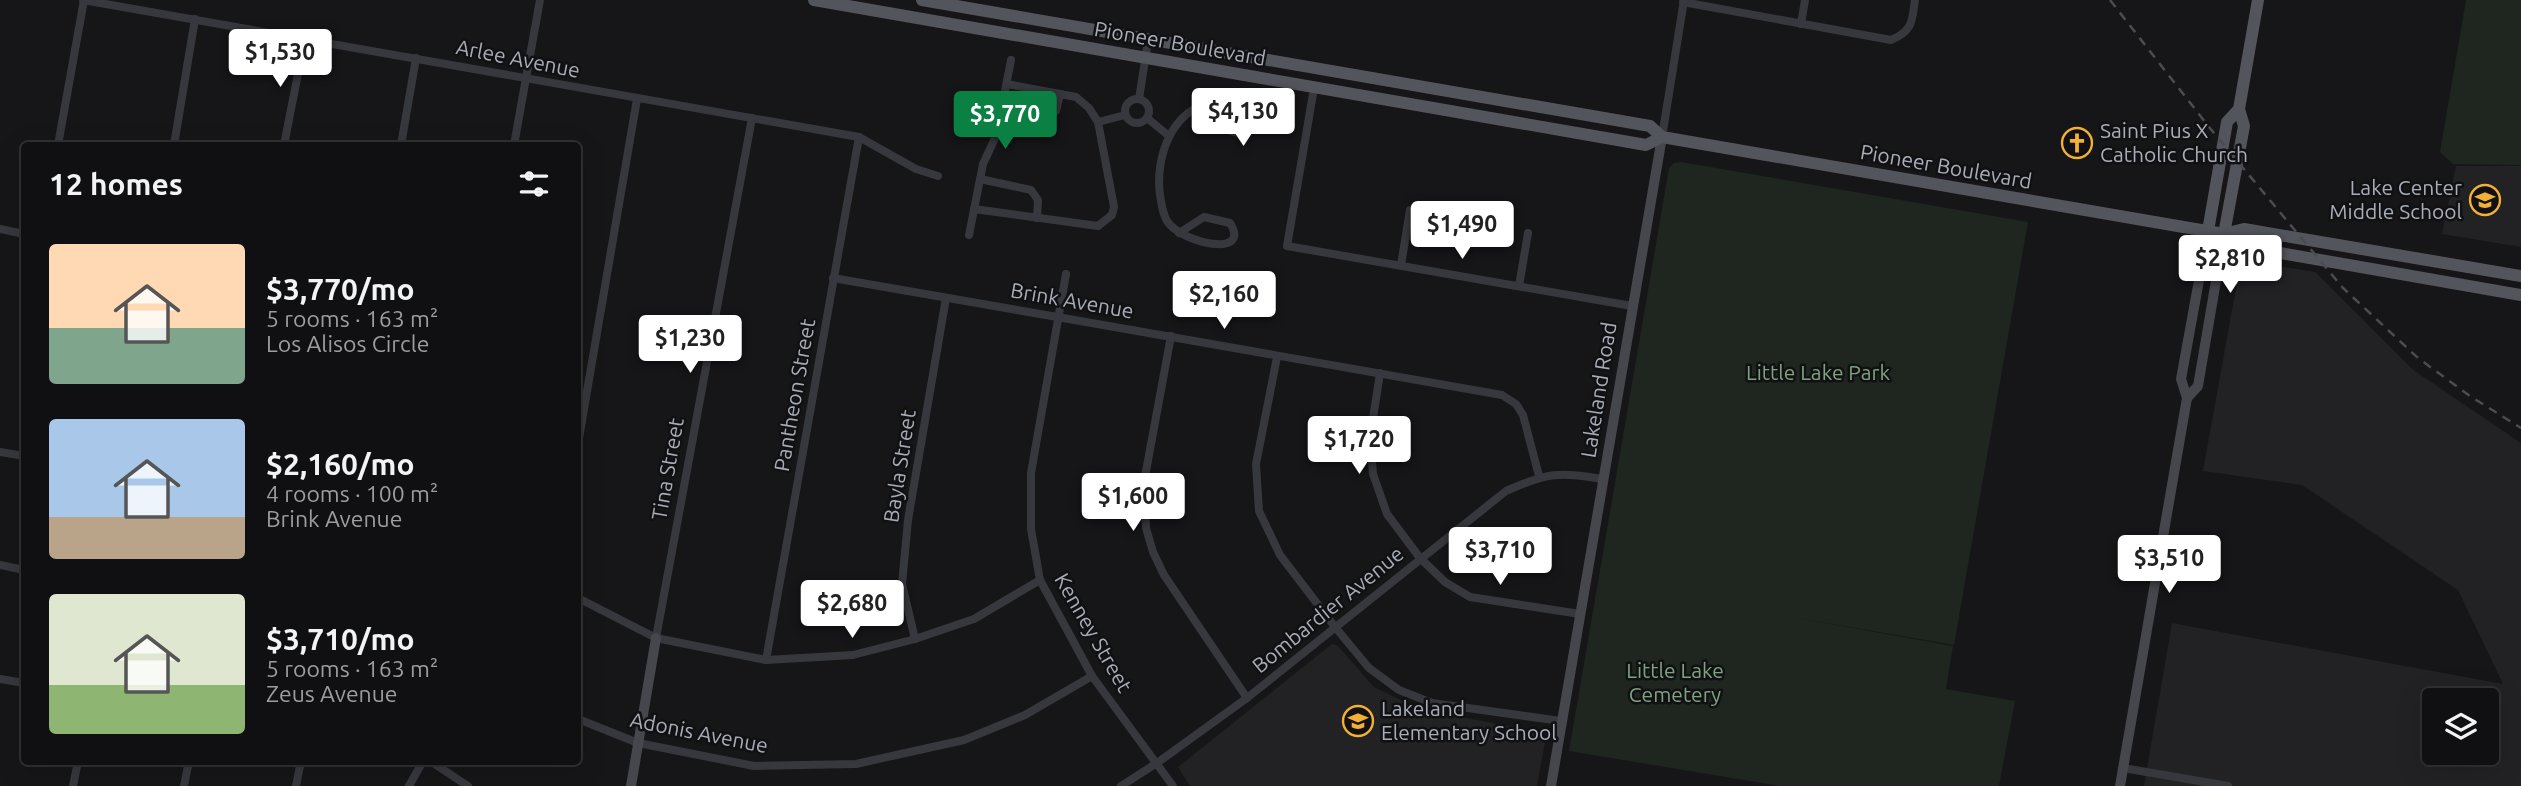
<!DOCTYPE html>
<html lang="en">
<head>
<meta charset="utf-8">
<style>
  :root { --surface:#101012; --page:#1e1e20; --text:#f1f3f6; --muted:#9c9d9f; --line:#303032; --accent:#0b8043 }
  body { margin:0; font-family:Ubuntu,sans-serif; background:var(--page); color:var(--text); height:100vh; display:flex; flex-direction:column; font-size:26px; white-space:nowrap }
  * { box-sizing:border-box; margin:0 }
  p { font-size:23px; color:var(--muted) }
  .icon { flex:none; width:38px; height:38px; fill:none; stroke:currentColor; stroke-width:2; stroke-linecap:round; stroke-linejoin:round }
  .map { position:relative; flex:1; overflow:hidden }
  .panel { position:absolute; left:21px; top:142px; width:560px; height:623px; display:flex; flex-direction:column; background:var(--surface); border-radius:7px; box-shadow:0 7px 28px #0002,0 0 0 2px var(--line) }
  .panel>* { flex:none }
  .fabs { position:absolute; left:2422px; top:688px; display:grid; gap:14px }
  .fabs a { display:grid; place-items:center; width:77px; height:77px; border-radius:7px; background:var(--surface); box-shadow:0 7px 28px #0002,0 0 0 2px var(--line); font-size:35px }
  .price { position:absolute; translate:-50% -60px; padding:0 16px; border-radius:7px; background:#fff; color:#222; font-size:23px; line-height:46px; filter:drop-shadow(0 2px 4px #0008) }
  .price::after { content:''; position:absolute; left:50%; top:42px; width:21px; height:16px; margin-left:-10px; background:inherit; clip-path:polygon(0 0,100% 0,50% 100%) }
  .price.current { background:var(--accent); color:#fff }
  ul { padding:0; list-style:none }
  li { display:flex; align-items:center; gap:21px; height:175px; padding:0 28px }
  li span { display:grid; place-items:center; flex:none; width:196px; height:140px; border-radius:7px; color:#555 }
  li>.icon { margin-inline-start:auto }
  span .icon { width:84px; height:84px; fill:#fffc; stroke-width:1 }
  li b { font-size:30px }
  h2 { display:flex; justify-content:space-between; align-items:center; height:84px; padding:0 28px; font-size:30px }
  .map>svg:first-child { display:block }
  .built { fill:#222225; fill-rule:evenodd }
  .green { fill:#1e261f }
  .lines { fill:none; stroke-linecap:round; stroke-linejoin:round }
  .street { stroke:#37383d; stroke-width:8 }
  .secondary { stroke:#45474d; stroke-width:10 }
  .primary { stroke:#53555c; stroke-width:12 }
  .rail { stroke:#4a4c52; stroke-width:2.5; stroke-dasharray:9 7; stroke-linecap:butt }
  .labels { text-anchor:middle; stroke-width:5; stroke-linejoin:round; paint-order:stroke }
  .street-label { font-size:21px; fill:#a8adb8; stroke:#111113 }
  .poi-label { font-size:21px; fill:#a8adb8; stroke:#111113; text-anchor:start }
  .park-label { font-size:21px; fill:#7fa381; stroke:#111113 }
</style>
</head>
<body>
<div class="map">
<svg width="2521" height="786" viewBox="0 0 2521 786">
  <rect width="100%" height="100%" fill="#161618"/>
  <g class="built">
    <path d="M2456,166H2521V247L2442,234Z"/>
    <path d="M2241,260L2315,272L2412,369L2521,443V786H2144L2172,623L2503,684L2458,590L2302,485L2203,471ZM2434,700H2487V752H2434Z"/>
    <path d="M1332,644L1337,645L1374,687L1419,709L1540,732L1545,742L1537,786H1190L1178,767Z"/>
  </g>
  <g class="green">
    <path d="M2466,0H2521V165L2453,164L2440,152Z"/>
    <path d="M1681,162L2028,222L1954,645L1786,616L1953,646L1946,689L2015,701L1999,786H1780L1569,751L1669,168L1674,163Z"/>
  </g>
  <g class="lines">
    <g class="street">
      <path d="M83,0L859,137L916,169L938,176"/>
      <path d="M1683,2L1891,40C1913,31 1912,21 1915,0"/>
      <path d="M1801,24L1805,0"/>
      <path d="M1314,88L1287,246L1632,306"/>
      <path d="M1139,99L1148,41"/>
      <circle cx="1137" cy="111" r="12"/>
      <path d="M1001,110C1020,114 1039,122 1056,111L1060,94"/>
      <path d="M1147,118L1169,136"/>
      <path d="M1098,122L1125,115"/>
      <path d="M1662,137L1684,0"/>
      <path d="M58,145L84,0"/>
      <path d="M174,145L195,19"/>
      <path d="M284,145L305,38"/>
      <path d="M401,145L416,58"/>
      <path d="M514,145L540,0"/>
      <path d="M980,179L1031,190L1038,200L1037,218"/>
      <path d="M974,209L1098,226L1112,215L1114,207L1098,122L1089,108L1076,97L1007,84"/>
      <path d="M0,229L24,234"/>
      <path d="M1179,233L1204,217L1230,223C1252,258 1182,244 1167,221C1164,216 1162,207 1161,201C1152,157 1175,96 1228,103C1237,105 1245,104 1252,112C1255,122 1252,130 1241,134L1230,131L1225,121L1228,110L1237,105"/>
      <path d="M969,235L983,164L996,136L1011,60"/>
      <path d="M1401,265L1410,210"/>
      <path d="M1066,274L1031,473V529L1040,580L1092,676L1173,786"/>
      <path d="M833,278C1056,317 1279,355 1502,395L1516,404L1523,415L1539,476"/>
      <path d="M1519,286L1528,233"/>
      <path d="M1171,336L1144,482L1146,528L1153,552L1164,575L1247,698"/>
      <path d="M1277,357L1256,464L1259,511L1280,555L1335,627L1369,668L1399,690L1432,703L1561,721"/>
      <path d="M1380,373L1370,438L1373,474L1387,514L1420,558L1445,582L1470,597L1580,614"/>
      <path d="M578,444L637,99"/>
      <path d="M0,452L24,456"/>
      <path d="M0,565L24,570"/>
      <path d="M578,598L656,638L766,660L853,655L915,639L974,619L1040,580"/>
      <path d="M656,638L752,118"/>
      <path d="M915,639L902,584L908,520L946,298"/>
      <path d="M766,660L859,137"/>
      <path d="M0,679L24,683"/>
      <path d="M578,719L638,743L754,766L856,764L964,740L1025,715L1092,676"/>
      <path d="M430,761L468,786"/>
      <path d="M2123,768L2228,786"/>
      <path d="M73,786L78,761"/>
      <path d="M184,786L189,761"/>
      <path d="M296,786L301,761"/>
      <path d="M409,786L423,761"/>
      <path d="M1121,786L1157,763L1247,698L1506,491C1549,472 1557,472 1603,479"/>
    </g>
    <g class="secondary">
      <path d="M2187,398L2198,386L2224,234"/>
      <path d="M631,786L656,638"/>
      <path d="M1551,786L1662,137"/>
      <path d="M2120,786L2187,398L2181,379L2208,231"/>
    </g>
    <g class="primary">
      <path d="M814,0L1646,145L1662,137"/>
      <path d="M922,0L1650,126L1662,137L2224,234L2244,229L2521,276"/>
      <path d="M2208,231L2227,122L2239,109"/>
      <path d="M2224,234L2240,246L2521,295"/>
      <path d="M2224,234L2244,126L2239,109L2258,0"/>
    </g>
    <path class="rail" d="M2110,0L2209,127L2343,288L2418,358L2470,396L2521,428"/>
  </g>
  <defs>
    <g id="church-ring" transform="scale(1.575)"><circle r="9.5" fill="#111113" stroke="#f2b134" stroke-width="1.5"/><path d="M-1.2-6h2.4v3.5h3.3v2.4h-3.3V6h-2.4V-.1h-3.3v-2.4h3.3Z" fill="#f2b134"/></g>
    <g id="school-ring" transform="scale(1.575)"><circle r="9.5" fill="#111113" stroke="#f2b134" stroke-width="1.5"/><path d="M0-5L7-2L0 1L-7-2ZM-4 1L0 2.5L4 1V4Q0 6-4 4Z" fill="#f2b134"/></g>
  </defs>
  <g fill-rule="evenodd">
    <use href="#church-ring" x="2077" y="143"/>
    <use href="#school-ring" x="2485" y="200"/>
    <use href="#school-ring" x="1358" y="721"/>
  </g>
  <g class="labels">
    <g class="street-label">
      <text transform="translate(1180 44) rotate(10)" y="7">Pioneer Boulevard</text>
      <text transform="translate(518 59) rotate(11)" y="7">Arlee Avenue</text>
      <text transform="translate(1946 167) rotate(10)" y="7">Pioneer Boulevard</text>
      <text transform="translate(1072 301) rotate(10)" y="7">Brink Avenue</text>
      <text transform="translate(1599 390) rotate(-81)" y="7">Lakeland Road</text>
      <text transform="translate(795 395) rotate(-80)" y="7">Pantheon Street</text>
      <text transform="translate(900 466) rotate(-81)" y="7">Bayla Street</text>
      <text transform="translate(668 469) rotate(-80)" y="7">Tina Street</text>
      <text transform="translate(1328 610) rotate(-39)" y="7">Bombardier Avenue</text>
      <text transform="translate(1093 633) rotate(60)" y="7">Kenney Street</text>
      <text transform="translate(699 733) rotate(11)" y="7">Adonis Avenue</text>
    </g>
    <g class="poi-label">
      <text x="2100" y="138">Saint Pius X<tspan x="2100" dy="24">Catholic Church</tspan></text>
      <text x="2462" y="195" text-anchor="end">Lake Center<tspan x="2462" dy="24">Middle School</tspan></text>
      <text x="1381" y="716">Lakeland<tspan x="1381" dy="24">Elementary School</tspan></text>
    </g>
    <g class="park-label">
      <text x="1818" y="380">Little Lake Park</text>
      <text x="1675" y="678">Little Lake<tspan x="1675" dy="24">Cemetery</tspan></text>
    </g>
  </g>
</svg>
<div class="fabs">
<a><svg class="icon" aria-label="layers" viewBox="0 0 24 24"><path d="M12 4l9 5-9 5-9-5zM3 14l9 5 9-5"/></svg></a>
</div>
<b class="price" style="left:280px;top:89px">$1,530</b>
<b class="price" style="left:1243px;top:148px">$4,130</b>
<b class="price current" style="left:1005px;top:151px">$3,770</b>
<b class="price" style="left:1462px;top:261px">$1,490</b>
<b class="price" style="left:2230px;top:295px">$2,810</b>
<b class="price" style="left:1224px;top:331px">$2,160</b>
<b class="price" style="left:690px;top:375px">$1,230</b>
<b class="price" style="left:1359px;top:476px">$1,720</b>
<b class="price" style="left:1133px;top:533px">$1,600</b>
<b class="price" style="left:1500px;top:587px">$3,710</b>
<b class="price" style="left:2169px;top:595px">$3,510</b>
<b class="price" style="left:852px;top:640px">$2,680</b>
<section class="panel">
<h2>12 homes<svg class="icon" aria-label="filters" viewBox="0 0 24 24"><path d="M4 7h16M4 17h16"/><circle cx="9" cy="7" r="2"/><circle cx="15" cy="17" r="2"/></svg></h2>
<ul>
<li><span style="background:linear-gradient(#ffd9b3 60%,#7fa58c 0)"><svg class="icon" aria-label="home" viewBox="0 0 24 24"><path d="M3 11l9-7 9 7M6 9v11h12V9"/></svg></span><div><b>$3,770/mo</b><p>5 rooms · 163 m²</p><p>Los Alisos Circle</p></div></li>
<li><span style="background:linear-gradient(#a9c7e8 70%,#b9a48a 0)"><svg class="icon" aria-label="home" viewBox="0 0 24 24"><path d="M3 11l9-7 9 7M6 9v11h12V9"/></svg></span><div><b>$2,160/mo</b><p>4 rooms · 100 m²</p><p>Brink Avenue</p></div></li>
<li><span style="background:linear-gradient(#dfe7d0 65%,#8fb573 0)"><svg class="icon" aria-label="home" viewBox="0 0 24 24"><path d="M3 11l9-7 9 7M6 9v11h12V9"/></svg></span><div><b>$3,710/mo</b><p>5 rooms · 163 m²</p><p>Zeus Avenue</p></div></li>
</ul>
</section>
</div>
</body>
</html>
